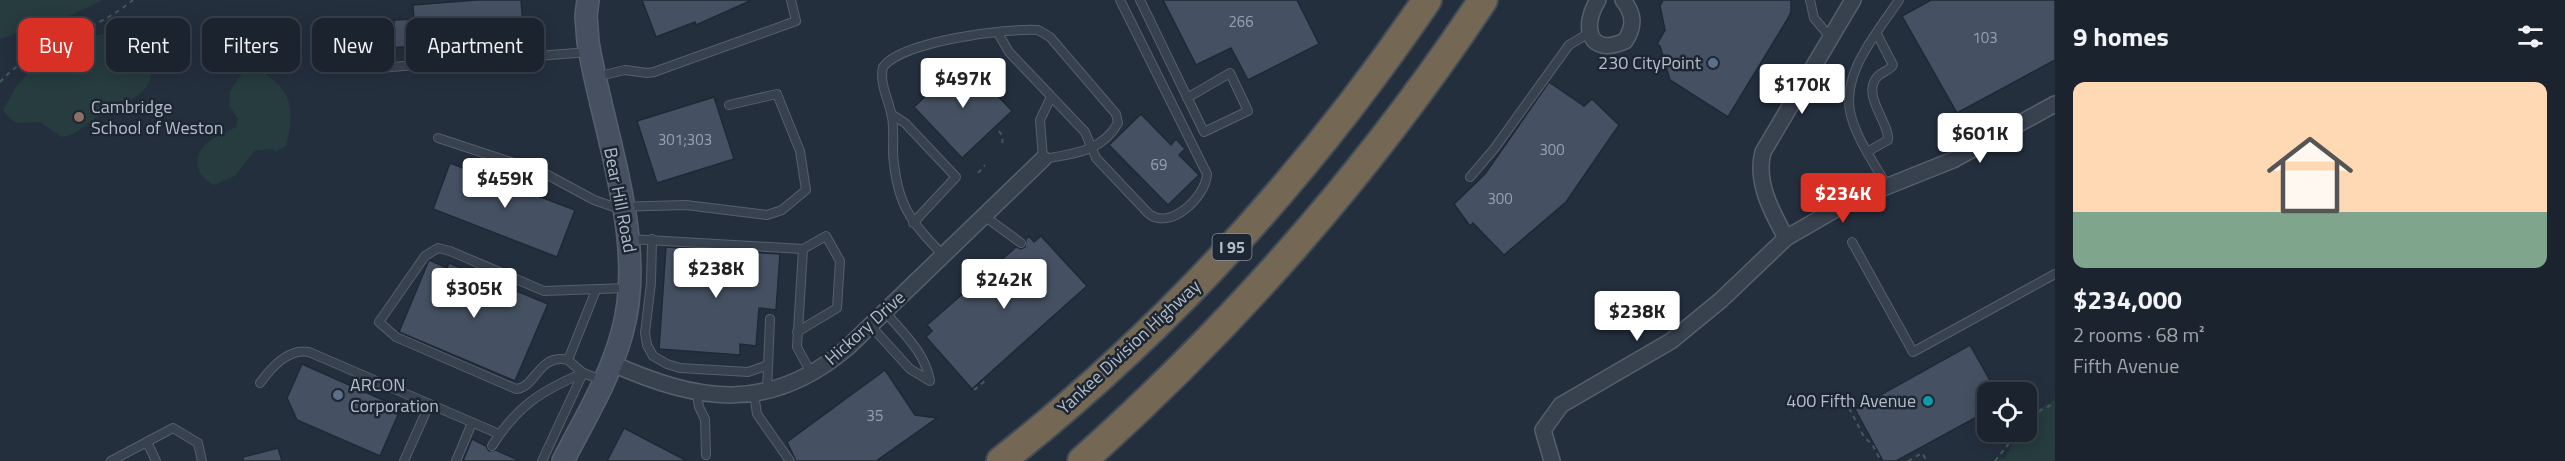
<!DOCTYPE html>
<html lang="en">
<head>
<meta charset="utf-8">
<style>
  :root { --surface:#1b232e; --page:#282f3a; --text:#f1f3f6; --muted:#a0a4aa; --line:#39404a; --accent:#d93025 }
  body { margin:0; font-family:"Titillium Web",sans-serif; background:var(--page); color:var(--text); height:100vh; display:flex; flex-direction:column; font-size:22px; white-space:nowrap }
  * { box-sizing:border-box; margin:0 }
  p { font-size:20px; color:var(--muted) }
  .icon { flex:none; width:33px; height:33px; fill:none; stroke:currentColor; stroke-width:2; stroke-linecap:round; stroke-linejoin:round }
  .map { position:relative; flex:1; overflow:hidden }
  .sheet { display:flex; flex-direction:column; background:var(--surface); width:510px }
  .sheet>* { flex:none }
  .guide { position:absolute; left:18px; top:18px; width:570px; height:54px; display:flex; gap:12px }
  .tools { position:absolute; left:1977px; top:382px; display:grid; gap:12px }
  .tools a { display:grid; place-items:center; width:60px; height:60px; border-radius:12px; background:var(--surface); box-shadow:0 3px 15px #0003,0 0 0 2px var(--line); font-size:30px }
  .price { position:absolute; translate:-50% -51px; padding:0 14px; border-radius:6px; background:#fff; color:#222; font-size:20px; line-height:39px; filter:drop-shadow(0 2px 3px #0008) }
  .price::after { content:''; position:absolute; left:50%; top:36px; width:18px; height:14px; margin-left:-9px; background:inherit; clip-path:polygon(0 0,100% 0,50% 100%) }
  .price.current { background:var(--accent); color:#fff }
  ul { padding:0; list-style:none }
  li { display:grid; align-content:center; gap:12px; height:318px; padding:0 18px }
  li+li { border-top:2px solid var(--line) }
  li span { display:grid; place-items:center; height:186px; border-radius:12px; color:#555 }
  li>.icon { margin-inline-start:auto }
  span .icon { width:108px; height:108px; fill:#fffc; stroke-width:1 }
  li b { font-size:26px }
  h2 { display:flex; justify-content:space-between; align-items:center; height:72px; padding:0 18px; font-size:26px }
  .pill { padding:0 21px; border-radius:12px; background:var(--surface); box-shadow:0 3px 15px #0003,0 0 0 2px var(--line); font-size:21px; line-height:54px }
  .pill.current { background:var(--accent); color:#fff }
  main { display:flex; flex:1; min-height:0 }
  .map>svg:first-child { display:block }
  .green { fill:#263c3f }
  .building { fill:#455162; stroke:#1f2835; stroke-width:1.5 }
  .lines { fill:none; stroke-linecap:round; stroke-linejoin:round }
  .lane-casing { stroke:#565f6c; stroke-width:10 }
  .street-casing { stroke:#565f6c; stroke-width:18 }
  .secondary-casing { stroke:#565f6c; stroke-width:24 }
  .highway-casing { stroke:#434c59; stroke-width:32 }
  .path { stroke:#44595c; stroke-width:2; stroke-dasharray:4.5 4.5; stroke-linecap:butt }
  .lane { stroke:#38414e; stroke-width:8 }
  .street { stroke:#38414e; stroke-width:15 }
  .secondary { stroke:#465061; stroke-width:21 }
  .highway { stroke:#746855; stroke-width:28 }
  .service-dot { fill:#5c6f8a; stroke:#1d2633; stroke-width:2 }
  .education-dot { fill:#8d6e63; stroke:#1d2633; stroke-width:2 }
  .culture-dot { fill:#0f9aa8; stroke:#1d2633; stroke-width:2 }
  .labels { text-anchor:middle; stroke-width:5; stroke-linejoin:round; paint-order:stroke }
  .number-label { font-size:15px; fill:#98a1af }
  .shield { fill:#1d2633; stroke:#878f9c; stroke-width:1.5 }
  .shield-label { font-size:16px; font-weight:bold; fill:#b4bcc9 }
  .poi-label { font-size:18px; fill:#b4bcc9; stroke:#1d2633; text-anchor:end }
  .street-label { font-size:18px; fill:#b4bcc9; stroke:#1d2633 }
</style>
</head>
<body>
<main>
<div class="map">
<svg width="2055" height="461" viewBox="0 0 2055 461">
  <rect width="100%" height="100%" fill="#242f3e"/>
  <g class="green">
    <path d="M0,0H103L69,16L0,39Z"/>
    <path d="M131,29C151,44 163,77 138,95C127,103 113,107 101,114C88,122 78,135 62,137L40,122C21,122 15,128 3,110L17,85L35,67L75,49L97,35Z"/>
    <path d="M256,68C292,89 296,108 286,146L275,152L273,149L255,150L235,176L214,185C197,177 190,158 207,143C215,136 227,132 236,127L238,119L229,105L230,91L243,72Z"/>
    <path d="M2055,400V461H1992L2005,458L2019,432H2026L2028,415Z"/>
  </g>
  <g class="building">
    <path d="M477,0H521L524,37L378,49L377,30L394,28V20L414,19L413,5Z"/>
    <path d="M642,0H750V1L696,25L695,22L656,37Z"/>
    <path d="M1163,0H1297L1319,44L1248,80L1231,48L1196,65Z"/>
    <path d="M1663,0H1791V12L1787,20L1728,117L1670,80L1660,46L1657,44L1665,30L1660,6Z"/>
    <path d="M1931,0H2055V60L1957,113L1902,16Z"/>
    <path d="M964,60L1012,111L962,158L914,107Z"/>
    <path d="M1549,82L1584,106L1592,99L1619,125L1566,202L1504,255L1473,223L1470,226L1454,204L1485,174Z"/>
    <path d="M714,97L734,159L657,183L637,121Z"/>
    <path d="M1141,114L1171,145L1176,139L1185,149L1179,155L1199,175L1168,205L1109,145Z"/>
    <path d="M450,163L510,186L513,178L533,185L530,193L575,210L557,257L433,209Z"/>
    <path d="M1029,236L1034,242L1041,236L1087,286L972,389L926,337L932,331L927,325L1016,247L1021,249L1025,247L1026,239Z"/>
    <path d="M666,247L780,254L776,310L759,308L756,346L740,344V355L659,349Z"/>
    <path d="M429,260L447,268L449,263L548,304L515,381L399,332Z"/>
    <path d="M1970,345L1997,393H1988V411L1896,461H1883L1855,409Z"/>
    <path d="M302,364L401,408L380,456L297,420L287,398Z"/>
    <path d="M885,370L915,415L937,418L876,461H796L787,442Z"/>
    <path d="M624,428L687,461H607Z"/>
    <path d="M472,439L486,446L489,451L496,450L520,461H463Z"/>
    <path d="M278,448L282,461H243V457Z"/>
  </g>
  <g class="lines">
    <g class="lane-casing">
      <g id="lane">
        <path d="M1140,0L1204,132L1248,111L1230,73L1187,98"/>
        <path d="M1810,0L1814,18L1830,37"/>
        <path d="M998,33L1009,52L1085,132L1096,158L1148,213C1169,232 1206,197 1207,174L1120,0"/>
        <path d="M378,68L589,52"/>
        <path d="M595,77L625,70L647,73L654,72L796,21L791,0"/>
        <path d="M891,114L905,123L956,177L913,223"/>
        <path d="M438,138L544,173L594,200L614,207L686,205L767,215L782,210L806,190L800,151L777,94L729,105"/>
        <path d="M1867,152L1888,140C1890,123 1860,94 1878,76C1882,72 1889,71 1893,65L1877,34"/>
        <path d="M1470,177L1494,149L1569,45L1589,33"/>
        <path d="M1887,186C1874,163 1858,141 1851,116C1840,74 1877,33 1899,0"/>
        <path d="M984,216L1021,243"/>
        <path d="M630,239L803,249"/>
        <path d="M652,239L651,283L645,333L647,345L653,356L667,364L680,368L748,372L768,365"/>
        <path d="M1852,242L1913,352L2055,274"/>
        <path d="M944,256C910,221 897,205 893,154C893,142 894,129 892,117C889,100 879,84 883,67C902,41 1007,28 1038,30L1050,37L1116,114L1118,123C1102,152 1072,154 1043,159L1040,120L1051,97"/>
        <path d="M596,290L568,360L583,373L602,380"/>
        <path d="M870,325L910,369L930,381C925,352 903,333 885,312"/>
        <path d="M797,332L837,308L840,261L826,236L803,249L797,347L811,373"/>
        <path d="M568,360C538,353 537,387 516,389L396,337L379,322L425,256L438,248L450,251L544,291L626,288"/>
        <path d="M260,383C271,368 288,348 309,352L499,434"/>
        <path d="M767,391L770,319"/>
        <path d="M697,394L699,407L705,419L706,455"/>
        <path d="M754,394L757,414L790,461"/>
        <path d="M147,442L156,461"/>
        <path d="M492,446C517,406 541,391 583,373"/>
        <path d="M111,461L173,428L198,443L202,461"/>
        <path d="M404,461L429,405"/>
        <path d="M456,461L472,423"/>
        <path d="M542,461L583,373"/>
      </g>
    </g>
    <g class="street-casing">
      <g id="street">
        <path d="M1598,0C1581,27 1589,57 1625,41C1635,26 1634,14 1623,0"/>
        <path d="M1786,238C1772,212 1755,182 1763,152L1853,0"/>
        <path d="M611,363C698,402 769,414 847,348L1043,159"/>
        <path d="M1552,461L1543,430L1561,405L1671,341L1721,300L1786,238L1848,202L1953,160L2055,104"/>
      </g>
    </g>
    <g class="secondary-casing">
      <path id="secondary" d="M563,461C584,420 610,378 622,333C648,243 603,133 588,42L586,16L588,0"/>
    </g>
    <g class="highway-casing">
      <g id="highway">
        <path d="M1001,461C1166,331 1309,173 1427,0"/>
        <path d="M1082,461C1234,325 1370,170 1483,0"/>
      </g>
    </g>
    <g class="path">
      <path d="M0,82C35,43 94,33 133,0"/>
      <path d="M999,131L1003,137L1002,144"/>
      <path d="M978,173L985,165"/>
      <path d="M974,390L986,380"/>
      <path d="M1845,400L1864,437L1872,444L1881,461"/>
      <path d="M2026,424L2041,410L2055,403"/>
      <path d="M1908,461L1922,453L1927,461"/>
      <path d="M1995,461L2018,432"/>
    </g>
    <use href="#lane" class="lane"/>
    <use href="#street" class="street"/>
    <use href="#secondary" class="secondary"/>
    <use href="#highway" class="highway"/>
  </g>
  <g class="service-dot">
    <circle cx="1713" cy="63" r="6"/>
    <circle cx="338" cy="395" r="6"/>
  </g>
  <circle class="education-dot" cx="79" cy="117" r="6"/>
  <circle class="culture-dot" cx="1928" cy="401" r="6"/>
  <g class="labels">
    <g class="number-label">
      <text x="1241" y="27">266</text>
      <text x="1985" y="43">103</text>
      <text x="685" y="145">301;303</text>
      <text x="1552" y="155">300</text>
      <text x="1159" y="170">69</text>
      <text x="1500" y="204">300</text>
      <text x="875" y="421">35</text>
    </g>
    <rect class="shield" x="1212.5" y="234" width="39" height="26" rx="4.5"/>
    <g class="shield-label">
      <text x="1232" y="253">I 95</text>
    </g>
    <g class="poi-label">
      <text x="1701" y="69">230 CityPoint</text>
      <text x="91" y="113" text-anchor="start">Cambridge<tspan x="91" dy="21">School of Weston</tspan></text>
      <text x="350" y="391" text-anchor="start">ARCON<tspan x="350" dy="21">Corporation</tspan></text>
      <text x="1916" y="407">400 Fifth Avenue</text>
    </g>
    <g class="street-label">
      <text transform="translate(620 200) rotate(79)" y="6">Bear Hill Road</text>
      <text transform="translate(865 328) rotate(-42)" y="6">Hickory Drive</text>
      <text transform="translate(1129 347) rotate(-43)" y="6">Yankee Division Highway</text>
    </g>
  </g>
</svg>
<div class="tools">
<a><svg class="icon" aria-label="locate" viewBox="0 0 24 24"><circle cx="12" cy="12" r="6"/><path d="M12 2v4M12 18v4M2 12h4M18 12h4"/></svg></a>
</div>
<b class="price" style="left:963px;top:109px">$497K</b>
<b class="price" style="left:1802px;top:115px">$170K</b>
<b class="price" style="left:1980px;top:164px">$601K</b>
<b class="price" style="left:505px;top:209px">$459K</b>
<b class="price current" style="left:1843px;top:224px">$234K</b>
<b class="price" style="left:716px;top:299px">$238K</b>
<b class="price" style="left:1004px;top:310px">$242K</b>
<b class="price" style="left:474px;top:319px">$305K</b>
<b class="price" style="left:1637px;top:342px">$238K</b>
<div class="guide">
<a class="pill current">Buy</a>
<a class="pill">Rent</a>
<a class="pill">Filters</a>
<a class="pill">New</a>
<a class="pill">Apartment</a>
</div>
</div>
<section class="sheet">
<h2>9 homes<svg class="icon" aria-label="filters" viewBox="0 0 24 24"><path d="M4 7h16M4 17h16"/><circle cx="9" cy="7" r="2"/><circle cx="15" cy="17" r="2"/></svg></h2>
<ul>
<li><span style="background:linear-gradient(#ffd9b3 70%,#7fa58c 0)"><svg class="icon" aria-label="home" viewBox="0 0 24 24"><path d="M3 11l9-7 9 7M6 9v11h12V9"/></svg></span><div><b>$234,000</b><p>2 rooms · 68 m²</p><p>Fifth Avenue</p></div></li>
</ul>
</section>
</main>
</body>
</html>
